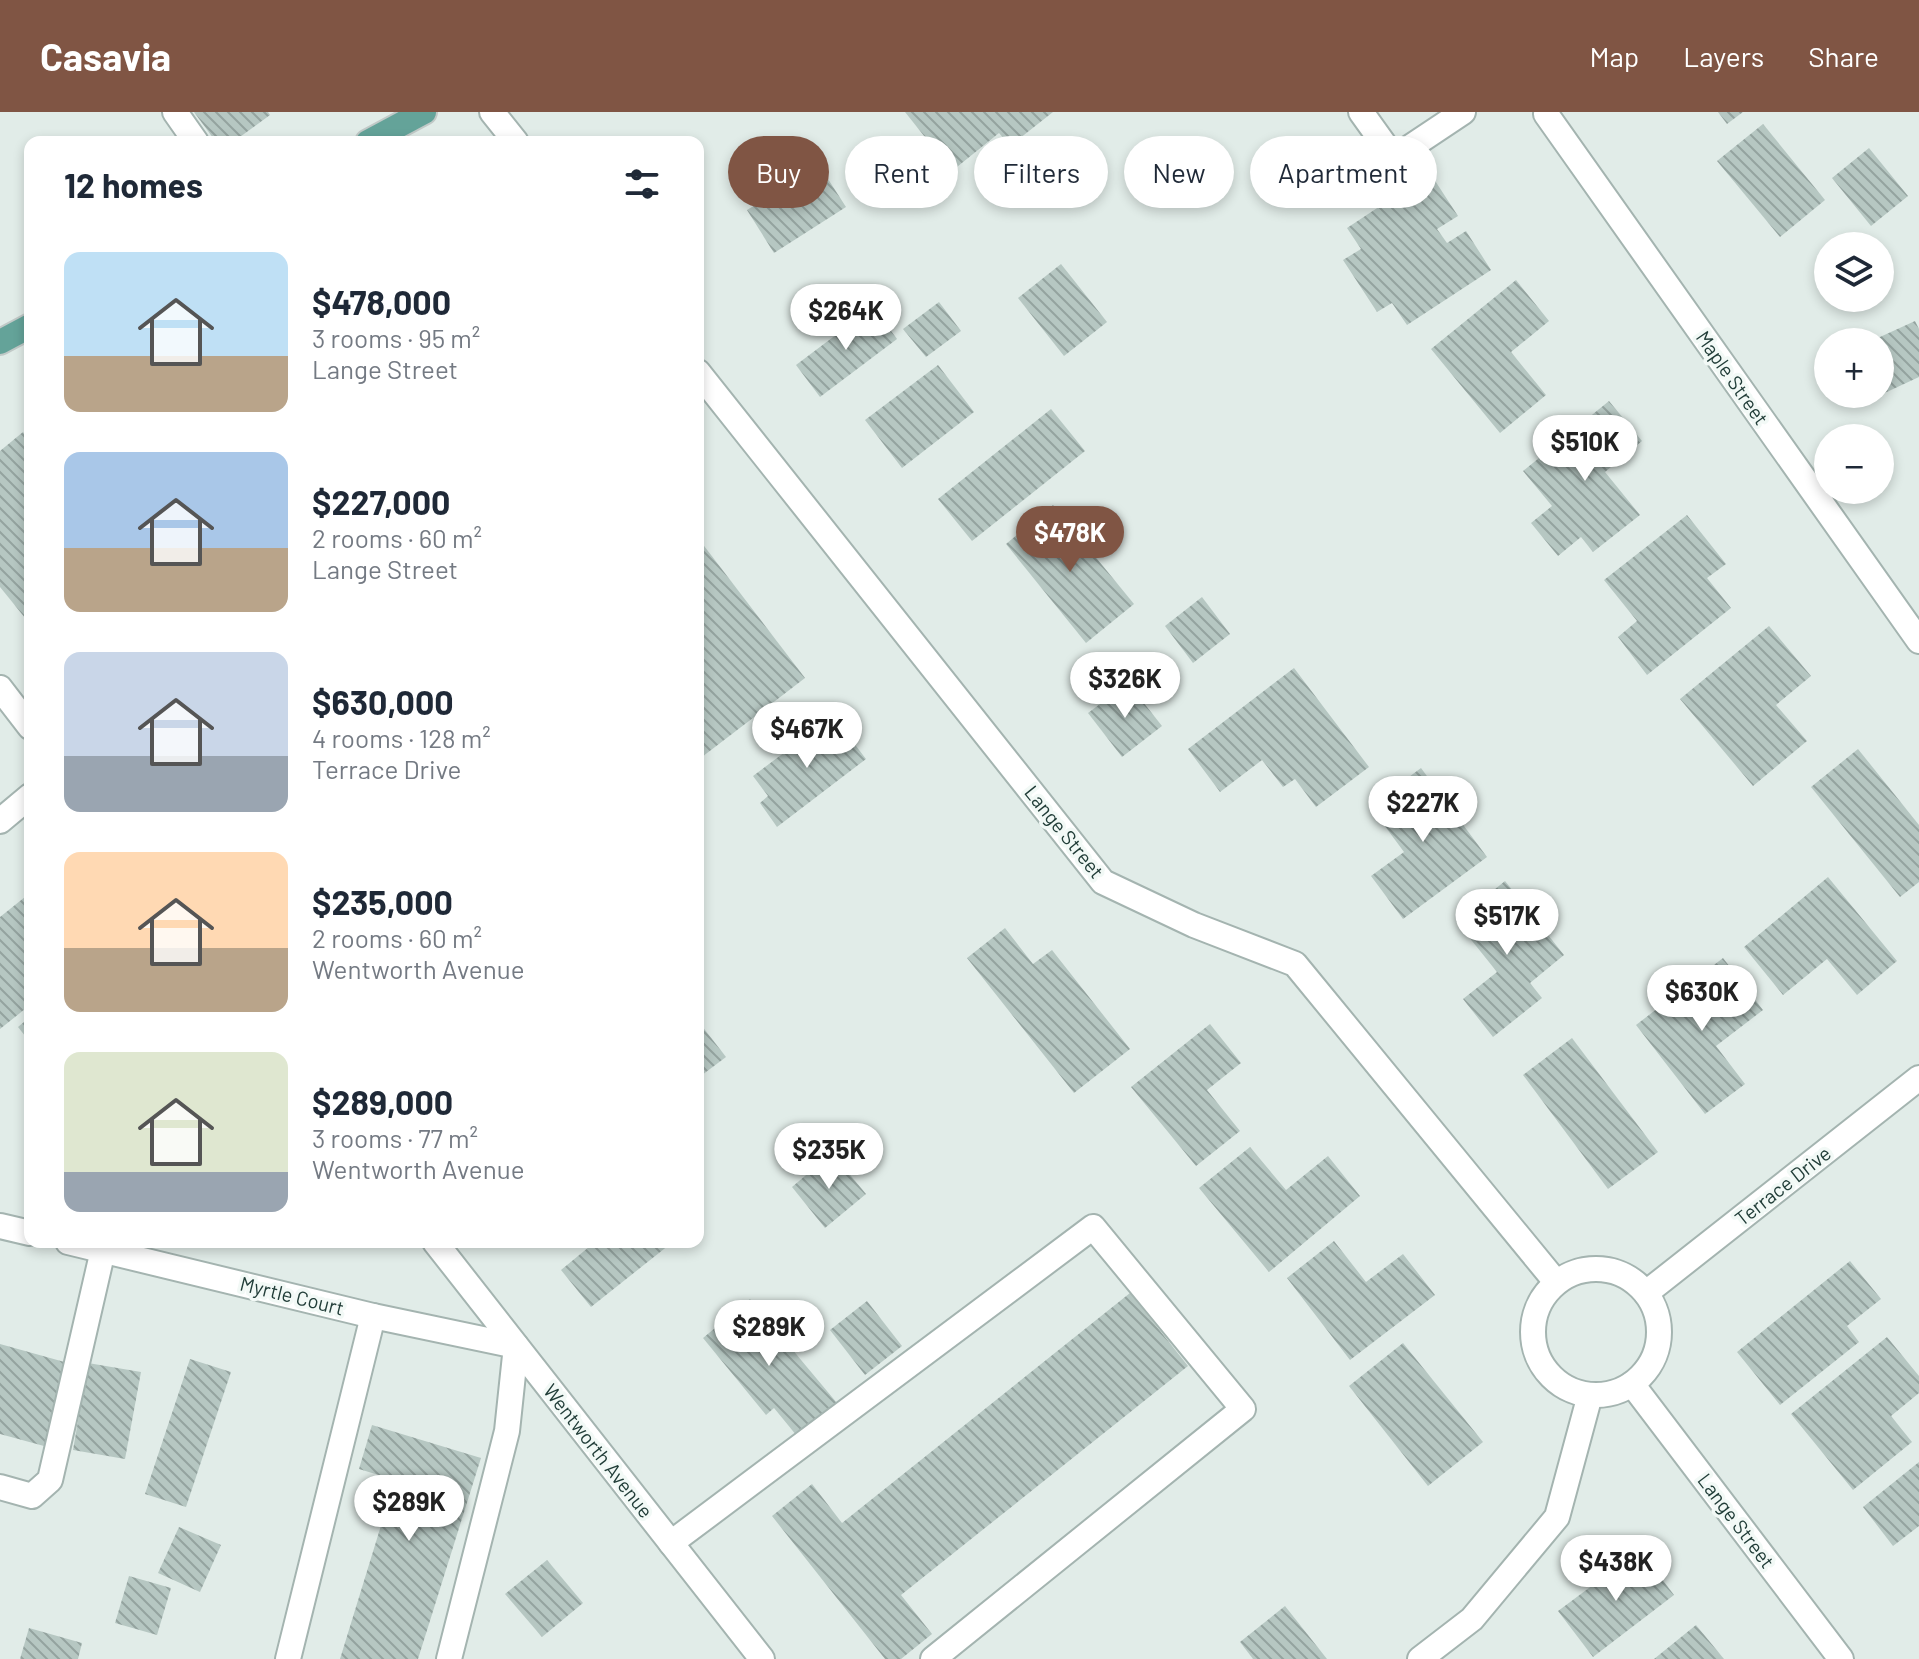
<!DOCTYPE html>
<html lang="en">
<head>
<meta charset="utf-8">
<style>
  :root { --surface:#fff; --page:#f6f6f7; --text:#1f2937; --muted:#747a83; --accent:#805544 }
  body { margin:0; font-family:Barlow,sans-serif; background:var(--page); color:var(--text); height:100vh; display:flex; flex-direction:column; font-size:30px; white-space:nowrap }
  * { box-sizing:border-box; margin:0 }
  p { font-size:26px; color:var(--muted) }
  .icon { flex:none; width:44px; height:44px; fill:none; stroke:currentColor; stroke-width:2; stroke-linecap:round; stroke-linejoin:round }
  .map { position:relative; flex:1; overflow:hidden }
  .drawer { position:absolute; left:24px; top:24px; width:680px; height:1112px; display:flex; flex-direction:column; background:var(--surface); border-radius:16px; box-shadow:0 4px 12px #0003 }
  .drawer>* { flex:none }
  .hud { position:absolute; left:728px; top:24px; width:760px; height:72px; display:flex; gap:16px }
  .tools { position:absolute; left:1814px; top:120px; display:grid; gap:16px }
  .tools a { display:grid; place-items:center; width:80px; height:80px; border-radius:50%; background:var(--surface); box-shadow:0 4px 12px #0003; font-size:40px }
  .price { position:absolute; translate:-50% -68px; padding:0 18px; border-radius:28px; background:#fff; color:#222; font-size:26px; line-height:52px; filter:drop-shadow(0 2px 4px #0008) }
  .price::after { content:''; position:absolute; left:50%; top:48px; width:24px; height:18px; margin-left:-12px; background:inherit; clip-path:polygon(0 0,100% 0,50% 100%) }
  .price.selected { background:var(--accent); color:#fff }
  ul { padding:0; list-style:none }
  li { display:flex; align-items:center; gap:24px; height:200px; padding:0 40px }
  li span { display:grid; place-items:center; flex:none; width:224px; height:160px; border-radius:16px; color:#555 }
  li>.icon { margin-inline-start:auto }
  span .icon { width:96px; height:96px; fill:#fffc; stroke-width:1 }
  li b { font-size:34px }
  h2 { display:flex; justify-content:space-between; align-items:center; height:96px; padding:0 40px; font-size:34px }
  .tag { padding:0 28px; border-radius:36px; background:var(--surface); box-shadow:0 4px 12px #0003; font-size:28px; line-height:72px }
  .tag.selected { background:var(--accent); color:#fff }
  header { display:flex; align-items:center; gap:48px; box-sizing:border-box; height:112px; padding:0 40px; background:var(--accent); color:#fff }
  header strong { font-size:38px }
  nav { display:flex; gap:44px; margin-inline-start:auto; font-size:28px }
  .map>svg:first-child { display:block }
  .building { fill:url(#building-back-hatch) }
  .lines { fill:none; stroke-linecap:round; stroke-linejoin:round }
  .service-casing { stroke:#a4b4b0; stroke-width:28 }
  .minor-casing { stroke:#a4b4b0; stroke-width:28 }
  .tertiary-casing { stroke:#a4b4b0; stroke-width:28 }
  .primary-casing { stroke:#c1c9c7; stroke-width:28 }
  .service { stroke:#fff; stroke-width:24 }
  .minor { stroke:#fff; stroke-width:24 }
  .tertiary { stroke:#fff; stroke-width:24 }
  .primary { stroke:#64a399; stroke-width:24 }
  .labels { text-anchor:middle; stroke-width:7; stroke-linejoin:round; paint-order:stroke }
  .street-label { font-size:20px; fill:#213d38; stroke:#f2f9f6 }
</style>
</head>
<body>
<header>
<strong>Casavia</strong>
<nav><a>Map</a><a>Layers</a><a>Share</a></nav>
</header>
<div class="map">
<svg width="1919" height="1547" viewBox="0 0 1919 1547">
  <defs>
    <pattern id="building-back-hatch" width="6" height="6" patternUnits="userSpaceOnUse" patternTransform="scale(2)"><rect width="6" height="6" fill="#b6c7c2"/><path d="M-1 5l2 2M0 0l6 6M5-1l2 2" fill="none" stroke="#94a39f"/></pattern>
  </defs>
  <rect width="100%" height="100%" fill="#e1ece8"/>
  <g class="building">
    <path d="M194,0H268L270,3L233,30H216Z"/>
    <path d="M905,0H1053L1010,34L999,21L952,59Z"/>
    <path d="M1718,0H1743L1727,12Z"/>
    <path d="M1763,12L1825,88L1780,125L1717,49Z"/>
    <path d="M1869,36L1908,84L1871,114L1832,66Z"/>
    <path d="M819,53L846,95L774,141L747,98Z"/>
    <path d="M1430,61L1458,104L1437,117L1447,131L1466,119L1491,158L1407,213L1392,191L1377,200L1343,148L1361,137L1347,116Z"/>
    <path d="M1061,152L1107,210L1064,244L1018,186Z"/>
    <path d="M1516,168L1549,209L1511,240L1546,283L1500,321L1431,237Z"/>
    <path d="M939,190L961,219L926,245L903,217Z"/>
    <path d="M873,195L897,227L820,285L796,253Z"/>
    <path d="M1915,209L1919,217V265L1861,292L1857,282H1880V230H1869Z"/>
    <path d="M938,253L974,300L902,356L865,308Z"/>
    <path d="M1609,289L1642,329L1605,360L1640,403L1593,440L1581,425L1558,444L1531,411L1552,394L1523,359Z"/>
    <path d="M1051,297L1085,339L972,429L938,387Z"/>
    <path d="M23,320L30,329V512L0,475V339Z"/>
    <path d="M1053,393L1134,492L1086,531L1006,432Z"/>
    <path d="M1687,403L1726,452L1707,466L1731,496L1647,563L1618,525L1637,509L1604,468Z"/>
    <path d="M698,426L805,566L698,648Z"/>
    <path d="M1202,485L1230,522L1193,551L1165,514Z"/>
    <path d="M1769,514L1811,564L1776,593L1807,629L1753,674L1680,587Z"/>
    <path d="M1294,556L1369,655L1316,695L1295,667L1283,675L1262,648L1220,680L1188,637Z"/>
    <path d="M1128,571L1162,614L1122,645L1088,601Z"/>
    <path d="M833,604L866,647L777,715L760,691L768,684L753,664Z"/>
    <path d="M1858,637L1919,713V770L1900,785L1811,675Z"/>
    <path d="M1421,656L1487,745L1403,807L1371,764L1404,740L1370,694Z"/>
    <path d="M1828,765L1897,849L1857,883L1827,847L1783,883L1744,835Z"/>
    <path d="M1505,769L1564,843L1530,871L1542,886L1493,925L1463,887L1497,860L1456,809Z"/>
    <path d="M30,781V893L0,917V805Z"/>
    <path d="M1005,816L1033,852L1052,838L1130,937L1074,981L967,846Z"/>
    <path d="M1723,846L1763,898L1716,934L1745,972L1705,1002L1636,913Z"/>
    <path d="M30,905V930L18,915Z"/>
    <path d="M698,909L726,945L698,966Z"/>
    <path d="M1210,912L1241,951L1207,978L1240,1019L1196,1054L1131,975Z"/>
    <path d="M1572,926L1658,1040L1608,1077L1523,963Z"/>
    <path d="M1250,1035L1286,1078L1328,1044L1360,1084L1269,1160L1199,1076Z"/>
    <path d="M832,1041L866,1082L825,1116L792,1075Z"/>
    <path d="M1334,1129L1366,1170L1403,1142L1435,1183L1350,1248L1287,1166Z"/>
    <path d="M595,1130H666L669,1133L591,1195L561,1158Z"/>
    <path d="M1850,1149L1881,1187L1847,1214L1859,1230L1780,1293L1737,1240Z"/>
    <path d="M1130,1181L1188,1254L901,1483L932,1522L901,1547H885L772,1404L812,1372L842,1411Z"/>
    <path d="M750,1187L837,1291L797,1324L774,1296L766,1303L703,1226Z"/>
    <path d="M867,1189L902,1234L865,1263L830,1218Z"/>
    <path d="M1887,1225L1919,1264V1281L1891,1304L1912,1330L1853,1378L1791,1302Z"/>
    <path d="M1403,1231L1483,1330L1428,1374L1349,1274Z"/>
    <path d="M0,1232L68,1251L44,1334L0,1322Z"/>
    <path d="M190,1247L231,1260L186,1395L145,1382Z"/>
    <path d="M88,1251L141,1260L125,1347L73,1338Z"/>
    <path d="M372,1313L481,1346L418,1547H340L395,1368L359,1357Z"/>
    <path d="M1919,1350V1414L1893,1434L1863,1395Z"/>
    <path d="M179,1415L221,1433L200,1480L158,1461Z"/>
    <path d="M1640,1438L1674,1483L1593,1545L1558,1499Z"/>
    <path d="M547,1448L583,1491L542,1525L505,1482Z"/>
    <path d="M129,1464L171,1476L157,1523L115,1511Z"/>
    <path d="M1285,1494L1327,1547H1253L1240,1530Z"/>
    <path d="M1696,1513L1724,1547H1654Z"/>
    <path d="M29,1516L82,1531L78,1547H20Z"/>
  </g>
  <g class="lines">
    <g class="service-casing">
      <g id="service">
        <path d="M175,0L196,30"/>
        <path d="M1361,0L1394,46L1463,0"/>
        <path d="M0,1375L32,1384L50,1368L103,1138"/>
        <path d="M671,1431L1093,1115L1243,1297L933,1547"/>
        <path d="M288,1547L373,1204"/>
        <path d="M449,1547L507,1319L516,1234"/>
      </g>
    </g>
    <g class="minor-casing">
      <g id="minor">
        <path d="M492,0L516,30"/>
        <path d="M1546,2L1919,529"/>
        <path d="M698,260L1103,770L1194,813L1295,852L1556,1170"/>
        <path d="M0,709L30,684"/>
        <path d="M0,1114L30,1121"/>
        <path d="M68,1130L373,1204L516,1234"/>
        <circle cx="1596" cy="1220" r="63"/>
        <path d="M1646,1181L1919,966"/>
        <path d="M1632,1272L1841,1547"/>
        <path d="M1420,1547L1472,1507L1557,1405L1590,1283"/>
      </g>
    </g>
    <g class="tertiary-casing">
      <g id="tertiary">
        <path d="M0,576L30,615"/>
        <path d="M435,1130L762,1547"/>
      </g>
    </g>
    <g class="primary-casing">
      <g id="primary">
        <path d="M368,30L424,0"/>
        <path d="M0,230L30,214"/>
      </g>
    </g>
    <use href="#service" class="service"/>
    <use href="#minor" class="minor"/>
    <use href="#tertiary" class="tertiary"/>
    <use href="#primary" class="primary"/>
  </g>
  <g class="labels">
    <g class="street-label">
      <text transform="translate(1732 266) rotate(55)" y="7">Maple Street</text>
      <text transform="translate(1064 720) rotate(51)" y="7">Lange Street</text>
      <text transform="translate(1783 1074) rotate(-38)" y="7">Terrace Drive</text>
      <text transform="translate(292 1184) rotate(14)" y="7">Myrtle Court</text>
      <text transform="translate(598 1339) rotate(52)" y="7">Wentworth Avenue</text>
      <text transform="translate(1736 1409) rotate(53)" y="7">Lange Street</text>
    </g>
  </g>
</svg>
<div class="tools">
<a><svg class="icon" aria-label="layers" viewBox="0 0 24 24"><path d="M12 4l9 5-9 5-9-5zM3 14l9 5 9-5"/></svg></a>
<a>+</a>
<a>−</a>
</div>
<b class="price" style="left:846px;top:240px">$264K</b>
<b class="price" style="left:1585px;top:371px">$510K</b>
<b class="price selected" style="left:1070px;top:462px">$478K</b>
<b class="price" style="left:1125px;top:608px">$326K</b>
<b class="price" style="left:807px;top:658px">$467K</b>
<b class="price" style="left:1423px;top:732px">$227K</b>
<b class="price" style="left:1507px;top:845px">$517K</b>
<b class="price" style="left:1702px;top:921px">$630K</b>
<b class="price" style="left:829px;top:1079px">$235K</b>
<b class="price" style="left:769px;top:1256px">$289K</b>
<b class="price" style="left:409px;top:1431px">$289K</b>
<b class="price" style="left:1616px;top:1491px">$438K</b>
<div class="hud">
<a class="tag selected">Buy</a>
<a class="tag">Rent</a>
<a class="tag">Filters</a>
<a class="tag">New</a>
<a class="tag">Apartment</a>
</div>
<section class="drawer">
<h2>12 homes<svg class="icon" aria-label="filters" viewBox="0 0 24 24"><path d="M4 7h16M4 17h16"/><circle cx="9" cy="7" r="2"/><circle cx="15" cy="17" r="2"/></svg></h2>
<ul>
<li><span style="background:linear-gradient(#bfe0f5 65%,#b9a48a 0)"><svg class="icon" aria-label="home" viewBox="0 0 24 24"><path d="M3 11l9-7 9 7M6 9v11h12V9"/></svg></span><div><b>$478,000</b><p>3 rooms · 95 m²</p><p>Lange Street</p></div></li>
<li><span style="background:linear-gradient(#a9c7e8 60%,#b9a48a 0)"><svg class="icon" aria-label="home" viewBox="0 0 24 24"><path d="M3 11l9-7 9 7M6 9v11h12V9"/></svg></span><div><b>$227,000</b><p>2 rooms · 60 m²</p><p>Lange Street</p></div></li>
<li><span style="background:linear-gradient(#c9d6e8 65%,#9aa5b1 0)"><svg class="icon" aria-label="home" viewBox="0 0 24 24"><path d="M3 11l9-7 9 7M6 9v11h12V9"/></svg></span><div><b>$630,000</b><p>4 rooms · 128 m²</p><p>Terrace Drive</p></div></li>
<li><span style="background:linear-gradient(#ffd9b3 60%,#b9a48a 0)"><svg class="icon" aria-label="home" viewBox="0 0 24 24"><path d="M3 11l9-7 9 7M6 9v11h12V9"/></svg></span><div><b>$235,000</b><p>2 rooms · 60 m²</p><p>Wentworth Avenue</p></div></li>
<li><span style="background:linear-gradient(#dfe7d0 75%,#9aa5b1 0)"><svg class="icon" aria-label="home" viewBox="0 0 24 24"><path d="M3 11l9-7 9 7M6 9v11h12V9"/></svg></span><div><b>$289,000</b><p>3 rooms · 77 m²</p><p>Wentworth Avenue</p></div></li>
</ul>
</section>
</div>
</body>
</html>
